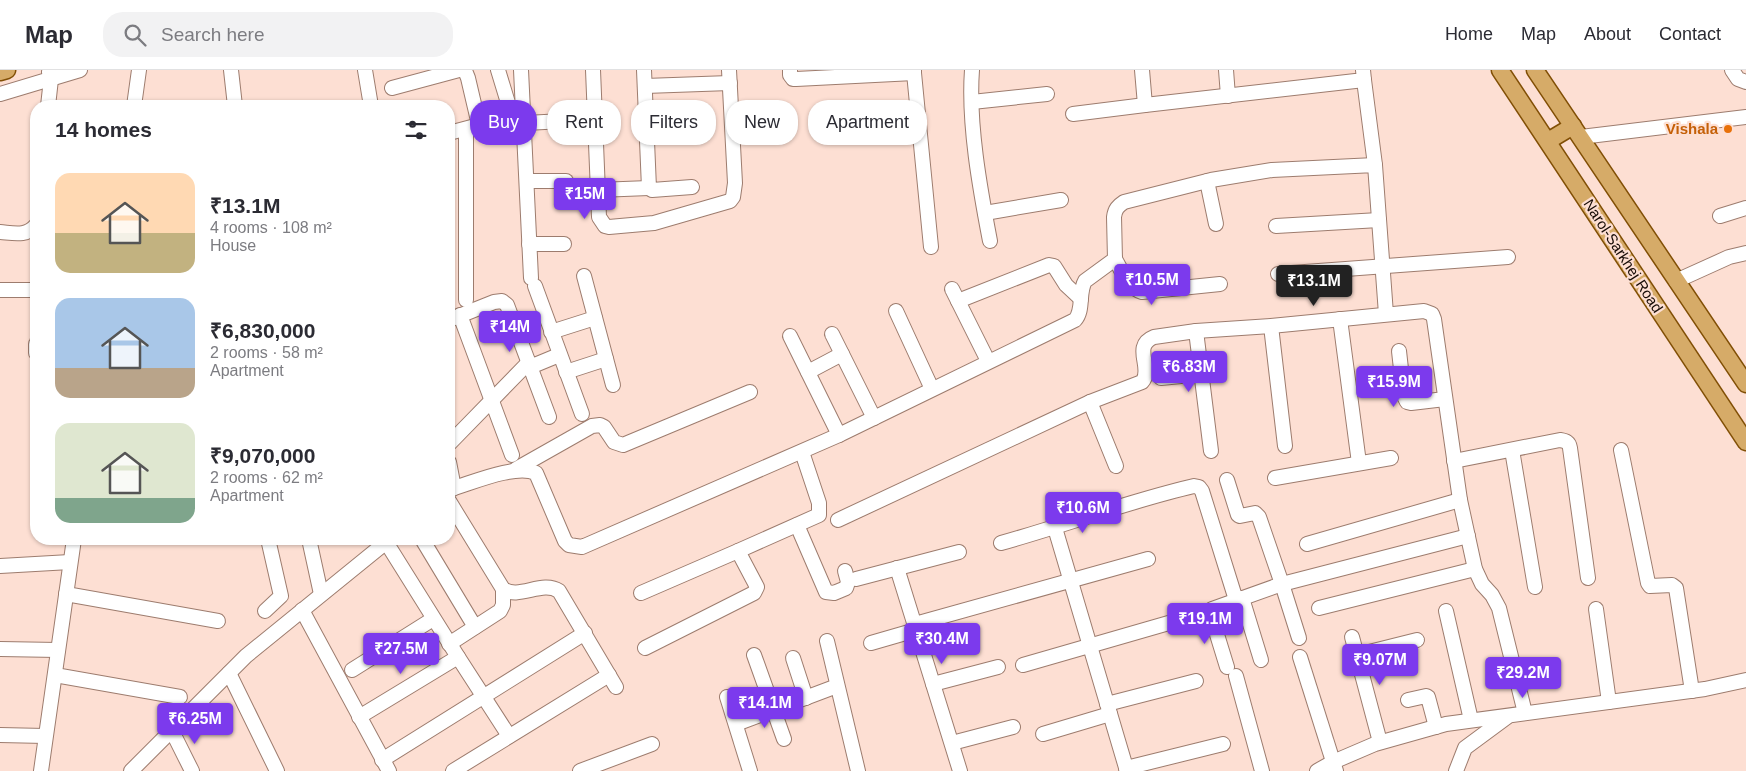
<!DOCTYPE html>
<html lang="en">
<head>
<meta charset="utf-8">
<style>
  :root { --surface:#fff; --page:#f2f2f3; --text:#2b2b33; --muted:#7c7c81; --line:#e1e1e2; --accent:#7c3aed }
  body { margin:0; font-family:Arial,sans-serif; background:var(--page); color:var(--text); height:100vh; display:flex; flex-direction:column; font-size:19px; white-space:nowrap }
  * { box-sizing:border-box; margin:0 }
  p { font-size:16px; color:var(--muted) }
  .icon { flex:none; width:28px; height:28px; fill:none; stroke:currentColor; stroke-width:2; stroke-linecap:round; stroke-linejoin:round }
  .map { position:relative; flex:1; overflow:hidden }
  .drawer { position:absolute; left:30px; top:30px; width:425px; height:445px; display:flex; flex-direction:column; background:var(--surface); border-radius:20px; box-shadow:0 1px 4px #0004 }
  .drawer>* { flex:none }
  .top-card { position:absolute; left:470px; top:30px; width:475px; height:45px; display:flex; gap:10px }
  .price { position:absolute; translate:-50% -42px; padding:0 11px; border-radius:5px; background:var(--accent); color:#fff; font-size:16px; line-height:32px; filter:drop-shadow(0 1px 2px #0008) }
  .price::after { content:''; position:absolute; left:50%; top:30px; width:15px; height:11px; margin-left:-8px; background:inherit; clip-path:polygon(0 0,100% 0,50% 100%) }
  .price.on { background:#222; color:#fff }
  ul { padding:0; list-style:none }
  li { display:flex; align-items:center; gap:15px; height:125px; padding:0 25px }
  li span { display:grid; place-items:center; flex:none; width:140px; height:100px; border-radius:15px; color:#555 }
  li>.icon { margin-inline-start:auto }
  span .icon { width:60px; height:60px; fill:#fffc; stroke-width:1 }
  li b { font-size:21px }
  h2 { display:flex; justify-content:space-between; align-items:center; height:60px; padding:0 25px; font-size:21px }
  .chip { padding:0 18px; border-radius:20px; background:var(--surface); box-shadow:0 1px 4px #0004; font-size:18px; line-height:45px }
  .chip.on { background:var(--accent); color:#fff }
  header { display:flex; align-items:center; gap:30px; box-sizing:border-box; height:70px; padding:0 25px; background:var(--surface); border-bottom:1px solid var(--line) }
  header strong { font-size:24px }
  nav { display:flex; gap:28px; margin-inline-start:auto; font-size:18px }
  .search { width:350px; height:45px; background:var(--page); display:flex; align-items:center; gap:12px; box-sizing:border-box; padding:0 18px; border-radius:20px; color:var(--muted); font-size:19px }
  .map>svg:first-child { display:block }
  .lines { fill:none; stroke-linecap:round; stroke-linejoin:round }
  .minor-casing { stroke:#9d7c6e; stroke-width:16 }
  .major-casing { stroke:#814f05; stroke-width:19 }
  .minor { stroke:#fff; stroke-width:14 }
  .major { stroke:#d6ab68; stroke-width:16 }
  .food-dot { fill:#e8710a; stroke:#fddfd3; stroke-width:2 }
  .labels { text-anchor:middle; stroke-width:4.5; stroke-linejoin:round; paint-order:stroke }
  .food-label { font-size:15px; font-weight:bold; fill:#c56008; stroke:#fddfd3; text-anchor:end }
  .street-label { font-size:15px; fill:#160b06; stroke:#fddfd3 }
</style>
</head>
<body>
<header>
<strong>Map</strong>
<div class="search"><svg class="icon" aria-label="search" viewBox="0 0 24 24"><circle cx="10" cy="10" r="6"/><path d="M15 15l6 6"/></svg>Search here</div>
<nav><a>Home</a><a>Map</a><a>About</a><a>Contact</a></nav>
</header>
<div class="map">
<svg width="1746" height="701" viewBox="0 0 1746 701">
  <rect width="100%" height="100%" fill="#fddfd3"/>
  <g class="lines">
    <g class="minor-casing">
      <g id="minor">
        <path d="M231,0L235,36"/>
        <path d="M365,0L371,36"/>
        <path d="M462,0L466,3L468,8L479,55"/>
        <path d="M498,0L512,46"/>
        <path d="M521,0L531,208"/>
        <path d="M593,0L599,147L605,156L609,157L654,153L730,131L733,127L735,113L729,0"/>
        <path d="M644,0L649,118L652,120L692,117"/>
        <path d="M790,0V5L793,9H796L914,3V0"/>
        <path d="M972,0C968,53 980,119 990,171"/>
        <path d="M1142,0L1145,35L1364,10L1363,0"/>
        <path d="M1226,0L1228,26"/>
        <path d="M1732,0L1738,9L1746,12"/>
        <path d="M914,3L931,177"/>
        <path d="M1364,10L1375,95"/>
        <path d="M645,16L730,13"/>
        <path d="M392,18L459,0"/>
        <path d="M0,24L80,0"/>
        <path d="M972,32L1047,24"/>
        <path d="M48,36L51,9L49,2"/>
        <path d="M134,36L139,0"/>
        <path d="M1073,44L1145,35"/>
        <path d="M525,53L564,51"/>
        <path d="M466,59V230"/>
        <path d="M449,63L524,43"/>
        <path d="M1581,67L1746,47"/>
        <path d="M527,111H566"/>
        <path d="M1207,111L1216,154"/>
        <path d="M598,120L649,118"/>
        <path d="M985,143L1061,130"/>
        <path d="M1720,146L1746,138"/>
        <path d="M1276,156L1379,150"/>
        <path d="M0,162C13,163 27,167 36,155"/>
        <path d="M529,174H564"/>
        <path d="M1115,189C1122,201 1128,218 1142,222L1220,214"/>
        <path d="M1278,204L1508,187"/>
        <path d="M584,206L613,315"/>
        <path d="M1676,211L1729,187L1746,183"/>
        <path d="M535,216L582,344"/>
        <path d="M952,219L988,291"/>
        <path d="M0,220H36"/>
        <path d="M958,231L1049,195L1054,196L1066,215L1081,229"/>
        <path d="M896,241L932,319"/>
        <path d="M460,245L512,385"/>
        <path d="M1340,249L1359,393"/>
        <path d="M449,250L494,232L502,231L507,235L549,347"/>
        <path d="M1271,256L1285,376"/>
        <path d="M1196,261L1211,381"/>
        <path d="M551,262L595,248"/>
        <path d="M832,264L874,348"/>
        <path d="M790,266L839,365"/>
        <path d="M1399,281L1404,326L1407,332L1411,333L1445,329"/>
        <path d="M36,283V274"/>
        <path d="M530,297L559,285"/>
        <path d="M566,302L606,289"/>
        <path d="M808,302L842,284"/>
        <path d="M1161,308L1201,304"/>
        <path d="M1090,332L1116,396"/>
        <path d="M449,374L529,292"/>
        <path d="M1512,380L1535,517"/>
        <path d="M1621,380L1648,513L1650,516L1672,515L1676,518L1692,621"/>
        <path d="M1454,391L1560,370C1566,371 1569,372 1570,378L1588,508"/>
        <path d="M449,392L454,418L449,421"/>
        <path d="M516,399L592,356L600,355L604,357L614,372L623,375L750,322"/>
        <path d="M1275,408L1391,388"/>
        <path d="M1227,410L1238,445L1240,446L1255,443L1259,447L1282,514L1212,539L1211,545L1227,597"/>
        <path d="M454,418C474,412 516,394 536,403L565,471L569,475L582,477L839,365L1075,250C1084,240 1078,223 1085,211L1115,189L1114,147C1115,139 1118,136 1124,132L1211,110L1272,100L1375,95L1386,244"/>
        <path d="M449,431L503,519C519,530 542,510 559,521L616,617"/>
        <path d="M838,450L1090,332L1142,312C1154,299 1131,276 1154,267L1196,261L1271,256L1424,241L1432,244L1434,249L1460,430L1475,499L1482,514L1492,525L1499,538L1525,643"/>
        <path d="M797,455L826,522L834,523L846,518L848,512L845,501"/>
        <path d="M1055,458L1127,701"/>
        <path d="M309,469L321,524"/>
        <path d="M422,469L475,557"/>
        <path d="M386,472L458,587L509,666"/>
        <path d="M1001,473C1066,455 1129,431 1194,416L1199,417L1202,421L1236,530"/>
        <path d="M1307,474L1460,430"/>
        <path d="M0,496L70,492"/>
        <path d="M897,498L960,701"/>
        <path d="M856,509L959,482"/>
        <path d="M641,523L738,481"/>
        <path d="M66,524L218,551"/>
        <path d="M1242,528L1261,590"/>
        <path d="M1319,538L1475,499"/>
        <path d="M1596,539L1609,632"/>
        <path d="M302,540L389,701"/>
        <path d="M265,541L281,526L268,469"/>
        <path d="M1446,541L1471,650"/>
        <path d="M915,554L1148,489"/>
        <path d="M1352,567L1380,672"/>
        <path d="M1299,568L1282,514L1468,466"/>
        <path d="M827,571L858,701"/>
        <path d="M871,573L916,560"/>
        <path d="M449,574L500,541L503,535V519"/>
        <path d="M645,578L754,523L757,517L738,481L819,445V433L802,382"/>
        <path d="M0,579L58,580"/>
        <path d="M754,585L784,669"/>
        <path d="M1357,585L1417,570"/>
        <path d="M1300,587L1336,701"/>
        <path d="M793,588L806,628"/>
        <path d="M1023,595L1186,548"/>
        <path d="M352,600L433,549"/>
        <path d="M229,603L277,701"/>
        <path d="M55,605L180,627"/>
        <path d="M1236,606L1262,701"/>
        <path d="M933,614L998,597"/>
        <path d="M727,627L750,701"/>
        <path d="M1408,630L1426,626L1428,627L1436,657"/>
        <path d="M1107,634L1196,611"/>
        <path d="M359,647L458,587"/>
        <path d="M736,654L837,616"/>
        <path d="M172,661L192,701"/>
        <path d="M1043,664L1110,644"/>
        <path d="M0,665L45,666"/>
        <path d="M952,673L1013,657"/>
        <path d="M382,690L585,563"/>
        <path d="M1126,698L1223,674"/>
        <path d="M41,701L74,469"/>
        <path d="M131,701L246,586L390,469"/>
        <path d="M453,701L609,605"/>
        <path d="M580,701L652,674"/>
        <path d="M1317,701L1333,692L1375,674L1446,654L1705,619L1746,610"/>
        <path d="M1456,701L1465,678L1507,647"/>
      </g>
    </g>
    <g class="major-casing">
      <g id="major">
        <path d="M1500,0L1746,372"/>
        <path d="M1535,0L1746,314"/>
        <path d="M0,2L7,0"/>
        <path d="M1548,71L1573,56"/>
      </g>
    </g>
    <use href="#minor" class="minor"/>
    <use href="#major" class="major"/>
  </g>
  <circle class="food-dot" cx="1728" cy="59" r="5"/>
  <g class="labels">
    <g class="food-label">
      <text x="1718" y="64">Vishala</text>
    </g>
    <g class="street-label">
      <text transform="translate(1623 186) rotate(57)" y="5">Narol-Sarkhej Road</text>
    </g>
  </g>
</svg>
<b class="price" style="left:585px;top:150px">₹15M</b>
<b class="price" style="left:1152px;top:236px">₹10.5M</b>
<b class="price on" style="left:1314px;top:237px">₹13.1M</b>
<b class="price" style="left:510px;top:283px">₹14M</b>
<b class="price" style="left:1189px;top:323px">₹6.83M</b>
<b class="price" style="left:1394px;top:338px">₹15.9M</b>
<b class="price" style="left:1083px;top:464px">₹10.6M</b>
<b class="price" style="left:1205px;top:575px">₹19.1M</b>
<b class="price" style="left:942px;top:595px">₹30.4M</b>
<b class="price" style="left:401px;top:605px">₹27.5M</b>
<b class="price" style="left:1380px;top:616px">₹9.07M</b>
<b class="price" style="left:1523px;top:629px">₹29.2M</b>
<b class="price" style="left:765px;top:659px">₹14.1M</b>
<b class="price" style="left:195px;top:675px">₹6.25M</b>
<div class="top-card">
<a class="chip on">Buy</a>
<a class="chip">Rent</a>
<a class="chip">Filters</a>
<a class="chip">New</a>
<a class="chip">Apartment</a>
</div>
<section class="drawer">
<h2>14 homes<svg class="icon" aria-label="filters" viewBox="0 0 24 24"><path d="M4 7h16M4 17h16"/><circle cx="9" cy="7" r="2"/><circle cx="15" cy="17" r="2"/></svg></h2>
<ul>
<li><span style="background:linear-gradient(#ffd9b3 60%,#c2b280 0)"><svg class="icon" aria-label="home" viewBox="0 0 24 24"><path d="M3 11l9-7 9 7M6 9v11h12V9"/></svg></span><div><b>₹13.1M</b><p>4 rooms · 108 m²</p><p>House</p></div></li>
<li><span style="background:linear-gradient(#a9c7e8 70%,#b9a48a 0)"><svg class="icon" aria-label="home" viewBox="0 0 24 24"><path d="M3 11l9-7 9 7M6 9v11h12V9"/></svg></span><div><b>₹6,830,000</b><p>2 rooms · 58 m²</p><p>Apartment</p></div></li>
<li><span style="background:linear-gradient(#dfe7d0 75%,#7fa58c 0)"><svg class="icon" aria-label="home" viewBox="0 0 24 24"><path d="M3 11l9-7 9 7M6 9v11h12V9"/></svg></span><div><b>₹9,070,000</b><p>2 rooms · 62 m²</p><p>Apartment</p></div></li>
</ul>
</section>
</div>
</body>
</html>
